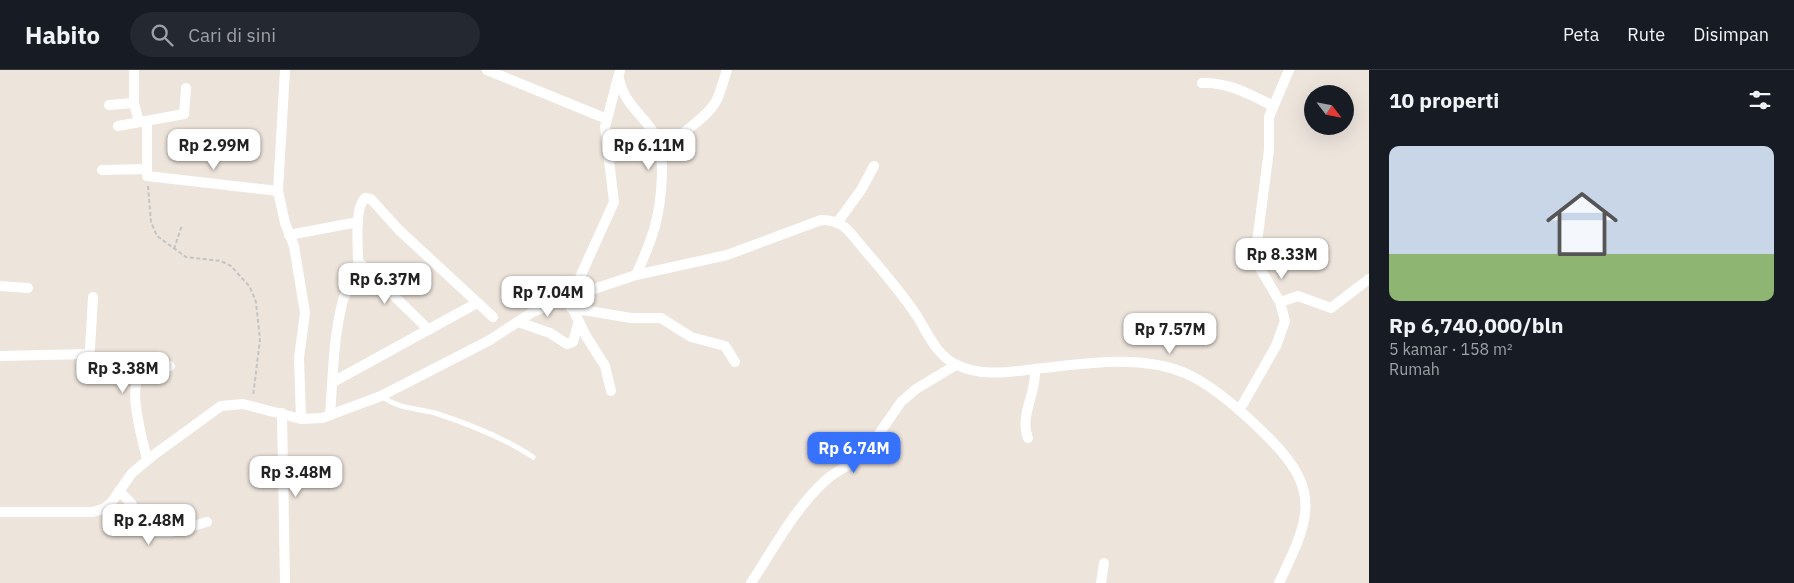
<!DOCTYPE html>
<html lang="id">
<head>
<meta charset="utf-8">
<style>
  :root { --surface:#171b24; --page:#242831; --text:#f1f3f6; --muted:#9ea1a6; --line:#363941; --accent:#3772ff }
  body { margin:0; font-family:"IBM Plex Sans",sans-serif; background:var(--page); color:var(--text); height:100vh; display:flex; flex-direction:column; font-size:19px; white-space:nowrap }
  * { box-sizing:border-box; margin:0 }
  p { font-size:16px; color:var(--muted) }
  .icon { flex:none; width:28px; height:28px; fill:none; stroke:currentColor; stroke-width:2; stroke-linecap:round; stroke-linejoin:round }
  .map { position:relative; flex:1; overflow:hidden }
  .drawer { display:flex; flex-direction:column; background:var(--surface); width:425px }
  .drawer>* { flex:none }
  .needle { width:32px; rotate:122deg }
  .fabs { position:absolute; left:1304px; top:15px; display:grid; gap:10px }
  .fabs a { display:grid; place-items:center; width:50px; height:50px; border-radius:50%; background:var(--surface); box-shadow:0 5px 20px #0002; font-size:25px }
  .price { position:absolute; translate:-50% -42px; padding:0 11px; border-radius:10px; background:#fff; color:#222; font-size:16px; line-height:32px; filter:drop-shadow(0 1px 2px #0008) }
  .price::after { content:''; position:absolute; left:50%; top:30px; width:15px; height:11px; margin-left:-8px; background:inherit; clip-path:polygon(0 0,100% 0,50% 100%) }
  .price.on { background:var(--accent); color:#fff }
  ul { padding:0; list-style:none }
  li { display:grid; align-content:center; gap:10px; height:265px; padding:0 20px }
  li+li { border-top:1px solid var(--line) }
  li span { display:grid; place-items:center; height:155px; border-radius:10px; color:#555 }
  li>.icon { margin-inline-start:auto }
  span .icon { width:90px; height:90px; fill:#fffc; stroke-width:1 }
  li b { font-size:21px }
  h2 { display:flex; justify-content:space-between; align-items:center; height:60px; padding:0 20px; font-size:21px }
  header { display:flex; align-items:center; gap:30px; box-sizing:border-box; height:70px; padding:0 25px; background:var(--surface); border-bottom:1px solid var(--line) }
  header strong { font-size:24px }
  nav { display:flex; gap:28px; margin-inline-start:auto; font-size:18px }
  .search { width:350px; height:45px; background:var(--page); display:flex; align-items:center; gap:12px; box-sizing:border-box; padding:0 18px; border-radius:28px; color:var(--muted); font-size:19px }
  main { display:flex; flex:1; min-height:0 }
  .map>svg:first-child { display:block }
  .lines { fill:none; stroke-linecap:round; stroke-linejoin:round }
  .path { stroke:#c4c4c4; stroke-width:2; stroke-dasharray:4 2.5; stroke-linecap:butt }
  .lane { stroke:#fff; stroke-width:5 }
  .street { stroke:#fff; stroke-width:10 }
</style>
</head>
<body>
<header>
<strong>Habito</strong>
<div class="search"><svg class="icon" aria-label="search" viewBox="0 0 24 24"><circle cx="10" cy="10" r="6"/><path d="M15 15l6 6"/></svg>Cari di sini</div>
<nav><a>Peta</a><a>Rute</a><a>Disimpan</a></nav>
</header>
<main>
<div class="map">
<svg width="1369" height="513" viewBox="0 0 1369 513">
  <rect width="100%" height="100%" fill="#ede4dc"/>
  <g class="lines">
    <g class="path">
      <path d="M148,116L151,152L157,166L186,187L221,191L231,196L250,217L256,232L260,270L253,326"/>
      <path d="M174,179L182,155"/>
    </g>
    <path class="lane" d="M381,326C401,340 413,337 435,343C469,354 503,367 533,387"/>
    <g class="street">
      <path d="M134,0V33L139,52"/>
      <path d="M285,0L278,121L285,153L294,176L305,243L299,288L301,349"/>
      <path d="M487,0L607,49"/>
      <path d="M619,9C626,39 646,45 657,69C662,79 662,92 662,103C661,145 653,168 636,205"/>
      <path d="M1202,13C1228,12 1250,24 1273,36"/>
      <path d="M109,35L134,33"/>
      <path d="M147,52V106L278,121"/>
      <path d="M118,56L184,44L186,18"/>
      <path d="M661,83C676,65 703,52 715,33C721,23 723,11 727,0"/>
      <path d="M102,100L147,99"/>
      <path d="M837,153L861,120L874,96"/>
      <path d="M289,165L358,152"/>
      <path d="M358,191L429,260"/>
      <path d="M0,216L28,218"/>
      <path d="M571,227L614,132L605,57L620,0"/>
      <path d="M1280,232L1298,226L1331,238L1369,209"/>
      <path d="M570,233L586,266L605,296L611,321"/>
      <path d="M571,238L631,248H661L691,267L725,276L735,292"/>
      <path d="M518,252L550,263L567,274L573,272L578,254"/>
      <path d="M0,286L88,284L90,279L93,227"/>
      <path d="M333,312L477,233"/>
      <path d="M1240,339L1276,276L1285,251L1280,232L1261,200L1257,172L1269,80V47L1289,0"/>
      <path d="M282,343L285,513"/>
      <path d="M330,345C333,307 333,268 343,230C346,219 357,210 358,199C359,183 353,139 365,128L371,129L399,160L493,247"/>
      <path d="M1028,368C1019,345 1037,323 1035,299"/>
      <path d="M147,390C144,373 124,312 144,301C151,297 162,297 170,296"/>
      <path d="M119,421L131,433L142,459L148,462H171L207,452"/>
      <path d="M0,442H92L103,439L111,433L132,403L155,384L221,336L243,334L301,349L322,348L381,326L490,270L531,243L555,232L636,205L727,185L821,150C829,150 836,151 843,156C850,161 857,171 863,178C882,200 901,222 917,246C928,264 937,286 957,295C982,307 1009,302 1035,299C1084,294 1138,284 1185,303C1215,316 1246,345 1269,368C1323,422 1309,450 1279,513"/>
      <path d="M751,513C774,478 795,438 826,410C838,399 853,394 865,384L901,332L916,319L956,295"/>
      <path d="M1101,513L1104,493"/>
    </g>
  </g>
</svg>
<div class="fabs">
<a><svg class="needle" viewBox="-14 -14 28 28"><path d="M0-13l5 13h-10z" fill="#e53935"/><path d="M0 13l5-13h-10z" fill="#9ea1a6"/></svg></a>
</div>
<b class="price" style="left:214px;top:101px">Rp 2.99M</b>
<b class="price" style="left:649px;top:101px">Rp 6.11M</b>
<b class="price" style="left:1282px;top:210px">Rp 8.33M</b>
<b class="price" style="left:385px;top:235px">Rp 6.37M</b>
<b class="price" style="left:548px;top:248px">Rp 7.04M</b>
<b class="price" style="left:1170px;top:285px">Rp 7.57M</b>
<b class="price" style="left:123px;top:324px">Rp 3.38M</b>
<b class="price on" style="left:854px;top:404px">Rp 6.74M</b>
<b class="price" style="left:296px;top:428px">Rp 3.48M</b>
<b class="price" style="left:149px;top:476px">Rp 2.48M</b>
</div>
<section class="drawer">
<h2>10 properti<svg class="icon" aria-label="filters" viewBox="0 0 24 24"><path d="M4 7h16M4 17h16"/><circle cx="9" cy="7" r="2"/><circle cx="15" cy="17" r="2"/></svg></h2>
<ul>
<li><span style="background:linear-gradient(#c9d6e8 70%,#8fb573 0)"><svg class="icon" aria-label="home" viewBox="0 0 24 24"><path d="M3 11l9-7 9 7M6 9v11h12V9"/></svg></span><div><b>Rp 6,740,000/bln</b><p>5 kamar · 158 m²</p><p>Rumah</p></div></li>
</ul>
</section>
</main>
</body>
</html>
